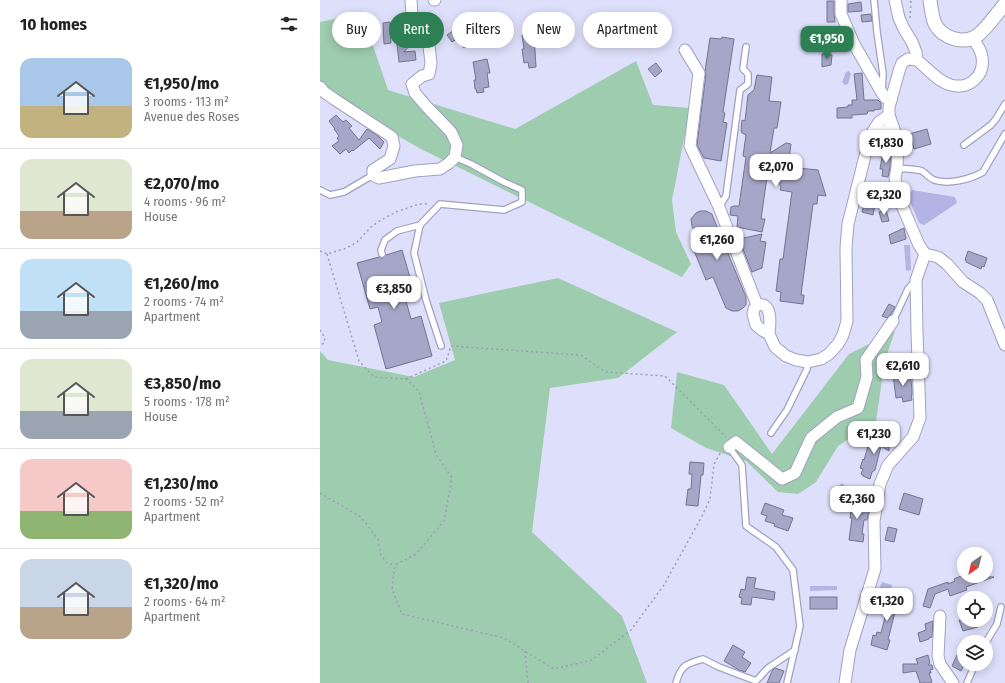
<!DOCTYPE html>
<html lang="en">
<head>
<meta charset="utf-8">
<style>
  :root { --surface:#fff; --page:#f6f6f6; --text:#222; --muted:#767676; --line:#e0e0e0; --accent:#2c8053 }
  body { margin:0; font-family:"Fira Sans Condensed",sans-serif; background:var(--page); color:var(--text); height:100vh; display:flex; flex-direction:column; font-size:15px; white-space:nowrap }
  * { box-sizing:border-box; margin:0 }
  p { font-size:13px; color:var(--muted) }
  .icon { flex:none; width:22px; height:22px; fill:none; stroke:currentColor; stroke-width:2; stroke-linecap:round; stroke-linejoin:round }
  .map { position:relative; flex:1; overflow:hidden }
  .side { display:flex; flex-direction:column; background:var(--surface); width:320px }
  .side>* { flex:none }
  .hud { position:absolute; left:12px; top:12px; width:380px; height:36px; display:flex; gap:8px }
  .needle { width:26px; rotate:214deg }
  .fabs { position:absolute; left:637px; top:547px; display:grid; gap:8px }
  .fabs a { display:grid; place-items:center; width:36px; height:36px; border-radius:50%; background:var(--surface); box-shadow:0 2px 10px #0003; font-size:20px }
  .price { position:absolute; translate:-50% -34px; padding:0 9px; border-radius:8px; background:#fff; color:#222; font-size:13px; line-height:26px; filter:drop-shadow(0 1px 2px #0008) }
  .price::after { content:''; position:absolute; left:50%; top:24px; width:12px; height:9px; margin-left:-6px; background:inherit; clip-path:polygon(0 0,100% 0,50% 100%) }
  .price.on { background:var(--accent); color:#fff }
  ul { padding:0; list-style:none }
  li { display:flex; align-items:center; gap:12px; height:100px; padding:0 20px }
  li+li { border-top:1px solid var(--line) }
  li span { display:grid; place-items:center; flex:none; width:112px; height:80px; border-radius:12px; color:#555 }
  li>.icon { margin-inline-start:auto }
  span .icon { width:48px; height:48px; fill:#fffc; stroke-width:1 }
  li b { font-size:17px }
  h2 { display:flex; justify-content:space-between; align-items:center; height:48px; padding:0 20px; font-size:17px }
  .tag { padding:0 14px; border-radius:18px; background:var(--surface); box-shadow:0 2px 10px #0003; font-size:14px; line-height:36px }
  .tag.on { background:var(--accent); color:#fff }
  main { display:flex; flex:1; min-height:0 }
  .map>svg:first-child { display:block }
  .green { fill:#9eccae }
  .water { fill:#b3b4e4 }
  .building { fill:#a6a7c8; stroke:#727391 }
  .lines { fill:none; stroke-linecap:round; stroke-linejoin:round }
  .service-casing { stroke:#a0a1c1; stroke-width:8 }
  .minor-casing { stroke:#a0a1c1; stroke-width:13 }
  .tertiary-casing { stroke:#a0a1c1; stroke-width:15 }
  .path { stroke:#9c9eb4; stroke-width:1.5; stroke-dasharray:2 3; stroke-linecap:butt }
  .service { stroke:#fff; stroke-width:5.5 }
  .minor { stroke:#fff; stroke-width:11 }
  .tertiary { stroke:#fff; stroke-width:13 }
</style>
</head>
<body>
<main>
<section class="side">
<h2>10 homes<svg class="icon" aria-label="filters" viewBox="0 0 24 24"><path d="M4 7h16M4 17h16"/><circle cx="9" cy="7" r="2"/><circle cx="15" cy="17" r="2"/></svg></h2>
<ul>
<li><span style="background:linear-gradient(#a9c7e8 60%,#c2b280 0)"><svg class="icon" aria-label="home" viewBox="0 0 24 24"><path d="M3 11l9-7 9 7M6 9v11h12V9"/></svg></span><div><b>€1,950/mo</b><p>3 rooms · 113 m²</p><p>Avenue des Roses</p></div></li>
<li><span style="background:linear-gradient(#dfe7d0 65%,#b9a48a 0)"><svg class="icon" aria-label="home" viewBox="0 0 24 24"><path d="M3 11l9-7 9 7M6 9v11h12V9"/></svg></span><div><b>€2,070/mo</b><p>4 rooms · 96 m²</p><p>House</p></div></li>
<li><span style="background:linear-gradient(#bfe0f5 65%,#9aa5b1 0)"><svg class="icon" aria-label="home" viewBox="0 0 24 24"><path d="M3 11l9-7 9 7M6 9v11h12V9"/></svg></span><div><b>€1,260/mo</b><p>2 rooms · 74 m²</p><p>Apartment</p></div></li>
<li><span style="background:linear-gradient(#dfe7d0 65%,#9aa5b1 0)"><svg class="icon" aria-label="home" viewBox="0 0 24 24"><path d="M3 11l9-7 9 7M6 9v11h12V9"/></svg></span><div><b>€3,850/mo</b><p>5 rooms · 178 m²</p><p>House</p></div></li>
<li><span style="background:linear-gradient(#f6c9c9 65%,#8fb573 0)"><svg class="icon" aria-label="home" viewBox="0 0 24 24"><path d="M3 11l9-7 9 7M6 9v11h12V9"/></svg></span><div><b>€1,230/mo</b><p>2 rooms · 52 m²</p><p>Apartment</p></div></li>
<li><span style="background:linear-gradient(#c9d6e8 60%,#b9a48a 0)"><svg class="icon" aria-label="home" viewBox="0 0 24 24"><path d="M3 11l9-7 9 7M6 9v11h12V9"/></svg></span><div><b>€1,320/mo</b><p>2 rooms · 64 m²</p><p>Apartment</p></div></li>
</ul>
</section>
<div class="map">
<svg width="685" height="683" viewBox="0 0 685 683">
  <rect width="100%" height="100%" fill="#dee0fb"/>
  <g class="green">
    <path d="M42,13L68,90L195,129L316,61L333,105L370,108L352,200L356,232L371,264L362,277L101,149L76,135L0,84V22Z"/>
    <path d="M238,278L357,332L298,378L230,388L212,532L302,616L327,683H0V351L8,360L94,377L135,360L119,303Z"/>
    <path d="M575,331L565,360L556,421L518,446L496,482L478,494L458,492L426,461L386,448L351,428L357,372L404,385L452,454L529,354Z"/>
  </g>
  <g class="water">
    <path d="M529,71L531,74L528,84L525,85L522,82L526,72Z"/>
    <path d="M592,190L635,197L637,203L604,225L599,223L588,197Z"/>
    <path d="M584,245H590L591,270L586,271Z"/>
    <path d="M522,483L526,487L530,486L534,491L527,497L518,487Z"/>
    <path d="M562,582L572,585L571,590L563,588V590L559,589Z"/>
    <path d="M490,586H517V590L490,591Z"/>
  </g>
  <g class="building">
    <path d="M507,1H514V14L515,22H507Z"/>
    <path d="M541,2L542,11L528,12V4Z"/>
    <path d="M551,14L552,21L542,22L541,15Z"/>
    <path d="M70,22L71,43L64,44L63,23Z"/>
    <path d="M140,26L152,42L144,48L137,39L132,42L127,35Z"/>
    <path d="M87,31L96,38L84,52L95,51L96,60L79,62L77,44Z"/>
    <path d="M214,34L216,67L209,68L208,62L204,63L202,49H204L202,35Z"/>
    <path d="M402,37L414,39L403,112L405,113L403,122L407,123L401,161L384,158L377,145L386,74L385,71L390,38L401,39Z"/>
    <path d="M502,54L512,55L511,65L502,67Z"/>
    <path d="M167,59L170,73H167L169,87L163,88L164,92L157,93L156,89H155L154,80H156L153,62Z"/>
    <path d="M336,63L342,71L335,77L328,69Z"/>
    <path d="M542,73L544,100H558L561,103V109L554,110V111H548L547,114L532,115V118H517V108L528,107V105H532V100H537L534,74Z"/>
    <path d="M437,75L452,77L449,101L461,102L457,128H454L450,153L466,143L471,144L468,167L498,170L506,196L498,195L497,204H493L481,295H484L483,304L460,301L461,292L456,291L460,259H463L472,192L460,190L461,187L449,163L441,219H445L442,232L417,227L418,216L410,215L411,207L414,206H419L426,157L423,156L426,135L422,133L421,131L422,120L425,121L428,95L434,90Z"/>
    <path d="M16,115L23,122L26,120L32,126L29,128L39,140L47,129L57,135L64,142L60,149L49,138L33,151L32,150L29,153L26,149L20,154L12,146L19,141L17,138L19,136L14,129H15L9,121Z"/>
    <path d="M607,129L611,144L594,149L589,134Z"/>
    <path d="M563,151L571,153L570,167L568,177L562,176L563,169H560Z"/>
    <path d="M547,191L557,195L553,215L542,212Z"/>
    <path d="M566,210L569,221L562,222L559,212Z"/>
    <path d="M380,211H386L392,214L393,217L426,297V305L423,308L418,311H412L406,308L393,277L386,280L373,248L380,245L372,226L371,219L376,213Z"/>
    <path d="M584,228L586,239L571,244L569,235Z"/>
    <path d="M442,234L440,241L446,242L442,268L432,272L419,239Z"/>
    <path d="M82,250L94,291L84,294L91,319L101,316L112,356L66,369L54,325L62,322L58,307L50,309L37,263L59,257L61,258H63L66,255Z"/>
    <path d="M648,251L667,258L664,267L662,266L661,269L646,262V260H645Z"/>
    <path d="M569,304L575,307L571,314L567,318L562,316Z"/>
    <path d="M590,373L592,389V395H591L592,400L583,402L582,397L576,398L573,375Z"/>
    <path d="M564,432L569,441V451L561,446L555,470L552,472L550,479L543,476V475L541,474L543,469L540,468L543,459L544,460L548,446L559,439L557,436Z"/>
    <path d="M370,462L384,463L383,475H381L378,506L366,505L368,489H371L372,474H369Z"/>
    <path d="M584,493L603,499L599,515L579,509Z"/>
    <path d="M529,500L542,501L541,510L549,511L547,520H544L542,534H544L543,542L529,540L532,518H530L531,511L528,510Z"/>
    <path d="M445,503L464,510L462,515L473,518L468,531L454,526L455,524L445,521L447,516L441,514Z"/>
    <path d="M568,527L577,529L574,542L565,540Z"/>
    <path d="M641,576L674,577L646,587L647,590L630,596L628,589L615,594L610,608L603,606L608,589L628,582V584L635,581L634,579Z"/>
    <path d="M427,577L436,578L434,588L455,592L454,600L432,597L431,605L421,604L422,598L419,597L421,589L425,590Z"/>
    <path d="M572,590L582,592L578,608H576L568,640H570L567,650L551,645L553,635L556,636L557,632L561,633Z"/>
    <rect x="490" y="597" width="27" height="12"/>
    <path d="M639,620H655L658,627L643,631Z"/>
    <path d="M613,621L612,637L609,638V639L600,642L598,633L606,630L605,624Z"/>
    <path d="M644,640V665L641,671L632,666Z"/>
    <path d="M413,645L425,652L422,657L431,663L425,672L419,670L404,661Z"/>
    <path d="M608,655L610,663L608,665H612L613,669L610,670L611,673H609L612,682L608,683H600L596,671L583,673V664H598L596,659Z"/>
    <path d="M455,668L464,671L459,683H447L452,671Z"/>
  </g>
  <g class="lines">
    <g class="service-casing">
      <g id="service">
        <path d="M554,0L557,32L563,74L562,91"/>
        <path d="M644,145L671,125L676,119L685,104"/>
        <path d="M577,168C583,169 596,169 602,171C606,173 609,178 614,180C629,185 651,179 663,172L685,134"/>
        <path d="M0,190L10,195L24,192L53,175"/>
        <path d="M399,207L406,196L420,90L428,84V74L423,69L426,47"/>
        <path d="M62,254L61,250L65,240L77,231L100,225"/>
        <path d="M573,321L588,289L594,282"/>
        <path d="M121,346L106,300L94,253L100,225L120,204L184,210L202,202V190L184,182L151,164L135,157"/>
        <path d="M451,433L467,410L487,369L488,362"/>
        <path d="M409,447L422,465L426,526L456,547L473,570L480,626L467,683"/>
        <path d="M666,642L677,624L681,607"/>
        <path d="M356,683C361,665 366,664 383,659L399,667L436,681L448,668L475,650"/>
        <path d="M647,683L655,664"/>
      </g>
    </g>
    <g class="minor-casing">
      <g id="minor">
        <path d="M114,0H115"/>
        <path d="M521,0V14L534,44L562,93L566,98L571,100"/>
        <path d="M575,0L579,18L584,29L592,42L596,52L597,60"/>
        <path d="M652,38C657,44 661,50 662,57C665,76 649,90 631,85C618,82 607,68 597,60L588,59L582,63L579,71L569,107V115L578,141L577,168L575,178L578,196L599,245L605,254L618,257L627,264L643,282L660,293L667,300L685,345"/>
        <path d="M365,50L379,73L370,146L399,207L437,305"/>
        <path d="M0,87L4,92L14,99L72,137L74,146L70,159L53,170V175L59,178L95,171L120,169L129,163L135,157L137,145L131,132L107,107L95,93L92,84L102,76L109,74L111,63L109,46L92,15L91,0"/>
        <path d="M548,145L554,139L573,126"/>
        <path d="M449,334C450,325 453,301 437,305L434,309L433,314L436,325L442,330L449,334L455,347L466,356L476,360L488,362L501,359L509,354L518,344L523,335L527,321L526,248L528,224L550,136L559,122L569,115"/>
        <path d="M409,447L416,442L462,479L475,473L491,438L517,417L538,408L547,377L546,360L573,321"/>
        <path d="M620,616L618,656L620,664L633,683"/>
        <path d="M525,683L530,650L555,569L554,521L560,484L568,465L593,437L600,418L597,332L596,280L605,254"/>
      </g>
    </g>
    <g class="tertiary-casing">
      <path id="tertiary" d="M610,0C611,8 612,17 615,24C623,39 645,45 658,35C667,28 677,13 685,4"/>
    </g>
    <g class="path">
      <path d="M590,18L591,0"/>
      <path d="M0,251L7,254L27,248L37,242L51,227L61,220L76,212L99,204H109"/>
      <path d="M7,254L39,361L54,377L86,379L99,391L116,454L132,478L124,521L96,554L75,565L72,589L82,614L184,638L234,669L272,660L311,630L344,585L382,516L390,499L394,464L401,452"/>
      <path d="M0,330L5,338L4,343L0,345"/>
      <path d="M86,379L126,361L131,346L261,355L285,372L345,376L406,437"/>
      <path d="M0,493L41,517L58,539L61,555L67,563L75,565"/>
      <path d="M205,651L208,683"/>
    </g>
    <use href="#service" class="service"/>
    <use href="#minor" class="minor"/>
    <use href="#tertiary" class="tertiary"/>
  </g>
</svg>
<div class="fabs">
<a><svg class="needle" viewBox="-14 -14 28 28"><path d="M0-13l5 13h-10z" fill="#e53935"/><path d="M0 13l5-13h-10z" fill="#767676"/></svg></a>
<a><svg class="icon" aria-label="locate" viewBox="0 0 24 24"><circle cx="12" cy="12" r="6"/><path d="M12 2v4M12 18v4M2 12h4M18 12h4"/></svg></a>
<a><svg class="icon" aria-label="layers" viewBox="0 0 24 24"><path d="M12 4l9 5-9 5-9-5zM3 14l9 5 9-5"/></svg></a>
</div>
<b class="price on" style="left:507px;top:60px">€1,950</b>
<b class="price" style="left:566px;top:164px">€1,830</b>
<b class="price" style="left:456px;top:188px">€2,070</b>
<b class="price" style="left:564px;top:216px">€2,320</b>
<b class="price" style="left:397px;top:261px">€1,260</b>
<b class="price" style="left:74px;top:310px">€3,850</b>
<b class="price" style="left:583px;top:387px">€2,610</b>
<b class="price" style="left:554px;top:455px">€1,230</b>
<b class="price" style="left:537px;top:520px">€2,360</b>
<b class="price" style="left:567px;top:622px">€1,320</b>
<div class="hud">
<a class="tag">Buy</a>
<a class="tag on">Rent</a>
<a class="tag">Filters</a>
<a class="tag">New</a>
<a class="tag">Apartment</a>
</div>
</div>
</main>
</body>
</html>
